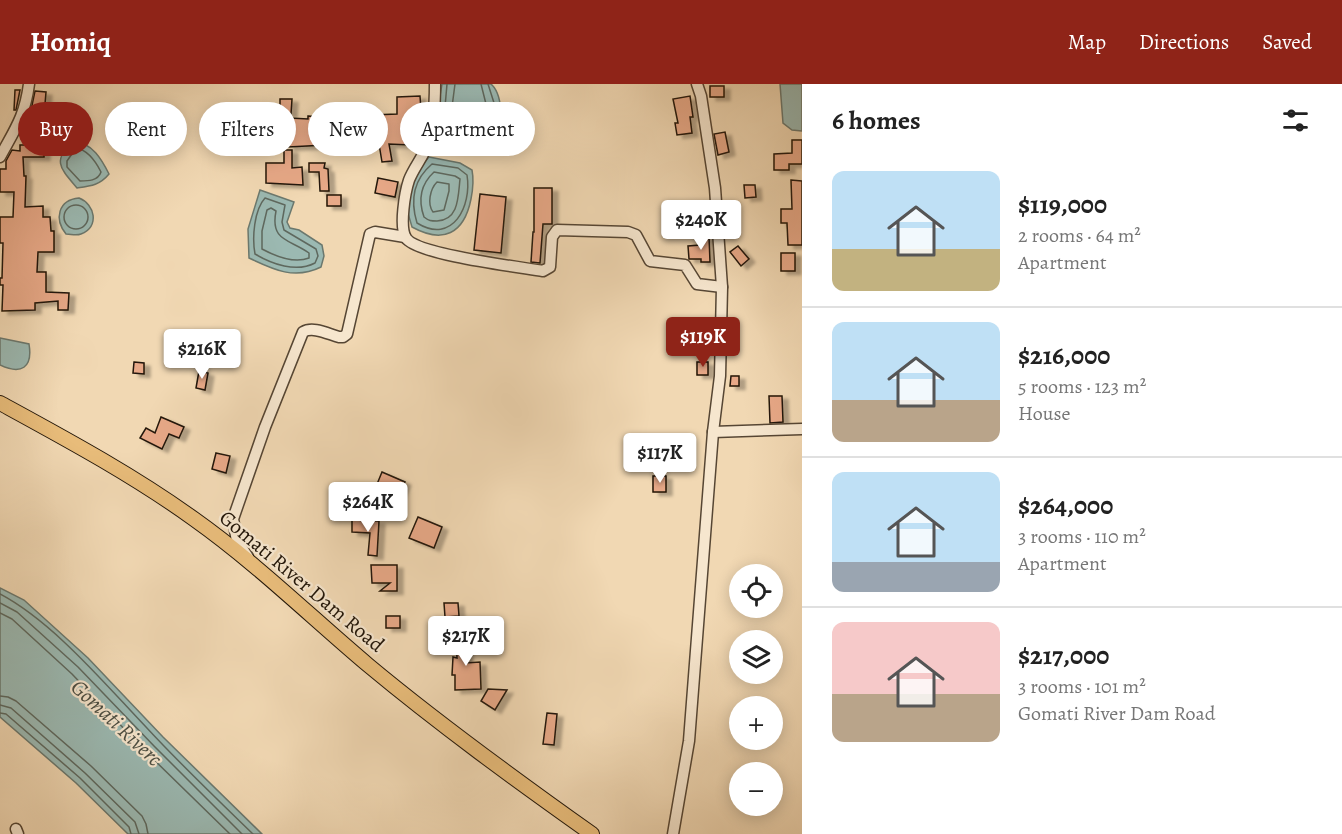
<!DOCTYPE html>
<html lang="en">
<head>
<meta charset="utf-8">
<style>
  :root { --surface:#fff; --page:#f2f2f2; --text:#222; --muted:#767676; --line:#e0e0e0; --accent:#8f2418 }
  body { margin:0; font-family:Alegreya,serif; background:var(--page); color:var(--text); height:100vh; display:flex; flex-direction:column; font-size:22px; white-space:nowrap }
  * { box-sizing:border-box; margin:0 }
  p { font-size:20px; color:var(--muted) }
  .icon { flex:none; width:33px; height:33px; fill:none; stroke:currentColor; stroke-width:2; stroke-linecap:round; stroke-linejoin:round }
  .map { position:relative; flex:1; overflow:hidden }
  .details { display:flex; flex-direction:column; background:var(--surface); width:540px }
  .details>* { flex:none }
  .banner { position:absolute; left:18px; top:18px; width:570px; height:54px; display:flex; gap:12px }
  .fabs { position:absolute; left:729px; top:480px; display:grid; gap:12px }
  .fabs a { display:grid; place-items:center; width:54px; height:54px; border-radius:50%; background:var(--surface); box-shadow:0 3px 15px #0003; font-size:30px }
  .price { position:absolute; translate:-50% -51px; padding:0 14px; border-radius:6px; background:#fff; color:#222; font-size:20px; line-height:39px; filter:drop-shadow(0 2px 3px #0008) }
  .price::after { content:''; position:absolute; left:50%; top:36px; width:18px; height:14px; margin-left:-9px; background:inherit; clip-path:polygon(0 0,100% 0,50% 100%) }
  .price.active { background:var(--accent); color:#fff }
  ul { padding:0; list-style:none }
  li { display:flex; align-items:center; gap:18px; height:150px; padding:0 30px }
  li+li { border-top:2px solid var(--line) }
  li span { display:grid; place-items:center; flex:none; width:168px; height:120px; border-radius:12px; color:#555 }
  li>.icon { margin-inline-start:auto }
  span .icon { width:72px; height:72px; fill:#fffc; stroke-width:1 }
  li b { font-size:26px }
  h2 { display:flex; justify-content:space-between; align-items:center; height:72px; padding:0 30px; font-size:26px }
  .tag { padding:0 21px; border-radius:27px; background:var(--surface); box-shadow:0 3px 15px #0003; font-size:21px; line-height:54px }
  .tag.active { background:var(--accent); color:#fff }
  header { display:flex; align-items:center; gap:36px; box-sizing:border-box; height:84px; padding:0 30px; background:var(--accent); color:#fff }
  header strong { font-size:28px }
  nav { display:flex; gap:33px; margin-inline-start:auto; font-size:21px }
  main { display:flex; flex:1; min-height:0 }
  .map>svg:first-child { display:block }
  .water { fill:#9bb9b2; stroke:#6b786e; stroke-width:1.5 }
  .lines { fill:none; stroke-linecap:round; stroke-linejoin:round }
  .shore { stroke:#5e685e; stroke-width:1.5 }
  .building { fill:#e8a988; stroke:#221609; stroke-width:1.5; filter:url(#shadow) }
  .minor-casing { stroke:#564634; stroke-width:13 }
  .major-casing { stroke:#221609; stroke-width:16 }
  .minor { stroke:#f6e6ce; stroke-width:10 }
  .major { stroke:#e8bc7a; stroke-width:14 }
  .labels { text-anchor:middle; stroke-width:4.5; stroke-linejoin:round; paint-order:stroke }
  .street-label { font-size:21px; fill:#221609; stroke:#f6e6ce }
  .water-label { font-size:22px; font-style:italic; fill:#4c4f44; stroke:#f6e6ce }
</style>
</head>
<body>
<header>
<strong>Homiq</strong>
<nav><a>Map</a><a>Directions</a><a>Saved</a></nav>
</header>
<main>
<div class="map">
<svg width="802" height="750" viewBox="0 0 802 750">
  <defs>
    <filter id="shadow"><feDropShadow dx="6" dy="3.5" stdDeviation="1.5" flood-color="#0004"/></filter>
  </defs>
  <rect width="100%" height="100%" fill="#f1d8b3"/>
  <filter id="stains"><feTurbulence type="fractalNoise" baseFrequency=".00333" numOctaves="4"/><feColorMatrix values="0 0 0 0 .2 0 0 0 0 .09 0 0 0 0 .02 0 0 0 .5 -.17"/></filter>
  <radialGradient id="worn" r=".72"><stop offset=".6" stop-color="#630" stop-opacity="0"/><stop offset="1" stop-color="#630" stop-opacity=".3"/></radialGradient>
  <g class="water">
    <path d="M442,0H491C500,8 501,22 501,33C481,41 463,40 442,36L438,23Z"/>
    <path d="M780,0H802V47L792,46L783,39Z"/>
    <path d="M74,58C92,58 102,76 109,90C100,101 91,102 77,104C62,86 50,76 74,58Z"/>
    <path d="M429,73L460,79L472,86C474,96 473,105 471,115C464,150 443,160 412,143L407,126L414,89Z"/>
    <path d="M260,106L294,118L287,138L290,144L299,146L322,161L324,172L321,183C295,196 274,186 249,174L248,145Z"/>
    <path d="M79,114C95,120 100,143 81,150C76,152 71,150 66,150C54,135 58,116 79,114Z"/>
    <path d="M0,254L29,260C33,284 21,291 0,281Z"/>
    <path d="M0,504L24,516L88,574L163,653L262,750H128L76,699L0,633Z"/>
  </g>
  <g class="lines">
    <g class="shore">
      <path d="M447,0L445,23L446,29C460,36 481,36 495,28V22L488,0"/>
      <path d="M455,0L452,23L464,27L487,24L481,0"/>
      <path d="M76,64C88,66 96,78 101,88C98,97 88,97 80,97L67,83V77Z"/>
      <path d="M432,80L458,84L467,91C472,122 453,161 417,139C410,116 413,96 432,80Z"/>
      <path d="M434,88L455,92L460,95C458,113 459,136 437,137C431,137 429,137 424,133C418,116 421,100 434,88Z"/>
      <path d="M437,98L449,100V107L444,126L433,128C427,120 430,105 437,98Z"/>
      <path d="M265,114L285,121L282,138L284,146L316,165L318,172L315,179C296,189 272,180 255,170C252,154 254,126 265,114Z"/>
      <circle cx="76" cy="133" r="12"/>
      <path d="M271,124L276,127C270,157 289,155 309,169V174C294,180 275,172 262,165V147L267,126Z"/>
      <path d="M0,510C53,538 104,599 146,643C180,680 217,715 253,750"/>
      <path d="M0,519L17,528L78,583L154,662L242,750"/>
      <path d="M0,529L12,535L72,590L147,669L230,750"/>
      <path d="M0,612L8,613L16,617L91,682L142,732L146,740L148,750"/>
      <path d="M0,621L11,624L85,689L135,738L139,750"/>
      <path d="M0,629L6,630L80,694L129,743L131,750"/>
    </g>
  </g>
  <g class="building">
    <rect x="710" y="2" width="14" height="11"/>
    <path d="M15,6H20L16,26H14Z"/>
    <path d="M35,7L46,8L45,20L61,21L58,41L31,39V26Z"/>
    <path d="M420,12L421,26L412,27V45L421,44L422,54H411V61L389,60L392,77L382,78L377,48H371L372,31L397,30V13Z"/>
    <path d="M690,12L693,33H690L692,49L677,51L675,39H678L673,15Z"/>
    <path d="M280,15H292L291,30L280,29Z"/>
    <path d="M308,32L320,33V34L334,33L335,41H354V61H326L288,63L290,34L308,35Z"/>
    <path d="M725,48L729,68L718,71L714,50Z"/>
    <path d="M792,56H802V80H789V86H774V70L792,69Z"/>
    <path d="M20,61H44V73H23L24,92H26L25,123L43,122V133H50L51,147H54V168H38L37,188H46V208L69,209L68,226H58V217L35,219V226L2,227L3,201H0V194H2L3,159H0V133H13L14,108H0V85H6V77L12,66L20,67Z"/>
    <path d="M284,66H292V84L302,83L303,101L266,99V79H284Z"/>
    <path d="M309,79H325L324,84L328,85L329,107H320L319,88H309Z"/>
    <path d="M378,94L398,98L395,113L375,109Z"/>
    <path d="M791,96L802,97V161H788L787,139H781V125H792Z"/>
    <path d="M744,101H755L756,113L745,114Z"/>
    <path d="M534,104H552V140H543L540,179L531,178L533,148H534Z"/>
    <path d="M480,110L506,113L501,169L474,166Z"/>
    <rect x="327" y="111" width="14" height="11"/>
    <path d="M700,127L701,142L690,143L689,128Z"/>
    <path d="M709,153L710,178H701V175H689L688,162L700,161V154Z"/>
    <path d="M738,162L749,175L741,182L730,168Z"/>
    <rect x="781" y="169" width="14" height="18"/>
    <path d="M204,248L212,249L210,259L202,258Z"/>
    <path d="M175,254H186L185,267H175Z"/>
    <path d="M134,278L144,279V290L133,289Z"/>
    <rect x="697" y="278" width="11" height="13"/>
    <path d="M199,287L208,289L205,306L196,304Z"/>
    <path d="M731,292H739V302H730Z"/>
    <path d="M769,312H782L783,338L770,339Z"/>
    <path d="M161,333L184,343L179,354L169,350L162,365L140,354L146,344L155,349Z"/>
    <path d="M216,369L230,372L226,389L212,385Z"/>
    <path d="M382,388L405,398L397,415L375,405Z"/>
    <rect x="653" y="392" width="13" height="16"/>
    <path d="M418,433L442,443L434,464L409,454Z"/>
    <path d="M352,436L379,437L377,472L368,471L370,449L352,448Z"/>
    <path d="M371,481H397V507H380L390,499H372Z"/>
    <path d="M444,519H458L459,532L445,533Z"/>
    <rect x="386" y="532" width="14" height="12"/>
    <path d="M456,554H478V562H467L466,579L480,578L481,605L455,606V591H452L453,573L457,574Z"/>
    <path d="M488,605L507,606L495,626L481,617Z"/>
    <path d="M547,629L557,630L554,661L543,660Z"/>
  </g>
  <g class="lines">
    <g class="minor-casing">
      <g id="minor">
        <path d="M435,0C435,19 434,41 428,59C424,72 414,83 409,96C405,108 399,143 406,154C417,171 520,183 543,187L550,183L552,153L557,146L628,148L636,151L650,177L685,181L697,200L722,203"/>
        <path d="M0,73C15,45 25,32 29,0"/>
        <path d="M713,348L802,345"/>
        <path d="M248,473L237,457L233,435L265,343L303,248C313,242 328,250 339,253H343L347,250L370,150L375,148L405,153"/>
        <path d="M16,745L18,750"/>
        <path d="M673,750L689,657L713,348L720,292L722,203L715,104L701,12L697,0"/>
      </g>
    </g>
    <g class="major-casing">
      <path id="major" d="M0,319C66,355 133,391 194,435C256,479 310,532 368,581C440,641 516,696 592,750"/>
    </g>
    <use href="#minor" class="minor"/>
    <use href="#major" class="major"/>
  </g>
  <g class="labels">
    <g class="street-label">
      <text transform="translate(302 497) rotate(40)" y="7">Gomati River Dam Road</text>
    </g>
    <g class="water-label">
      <text transform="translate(117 638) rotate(43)" y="8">Gomati Riverc</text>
    </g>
  </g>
  <rect width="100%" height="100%" filter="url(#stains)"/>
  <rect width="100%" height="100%" fill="url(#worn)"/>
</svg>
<div class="fabs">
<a><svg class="icon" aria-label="locate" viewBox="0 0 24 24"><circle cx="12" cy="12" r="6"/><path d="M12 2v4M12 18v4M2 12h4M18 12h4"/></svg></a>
<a><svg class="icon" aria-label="layers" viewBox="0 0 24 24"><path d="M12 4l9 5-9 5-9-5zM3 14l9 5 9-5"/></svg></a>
<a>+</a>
<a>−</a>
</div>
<b class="price" style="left:701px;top:167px">$240K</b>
<b class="price active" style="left:703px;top:284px">$119K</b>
<b class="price" style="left:202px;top:296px">$216K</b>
<b class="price" style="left:660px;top:400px">$117K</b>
<b class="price" style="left:368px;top:449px">$264K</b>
<b class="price" style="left:466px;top:583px">$217K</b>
<div class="banner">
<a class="tag active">Buy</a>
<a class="tag">Rent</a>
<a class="tag">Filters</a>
<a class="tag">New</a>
<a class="tag">Apartment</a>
</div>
</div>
<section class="details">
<h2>6 homes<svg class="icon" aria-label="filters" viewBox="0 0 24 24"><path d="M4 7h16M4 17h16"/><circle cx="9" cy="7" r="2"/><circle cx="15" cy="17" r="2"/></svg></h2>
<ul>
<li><span style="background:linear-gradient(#bfe0f5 65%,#c2b280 0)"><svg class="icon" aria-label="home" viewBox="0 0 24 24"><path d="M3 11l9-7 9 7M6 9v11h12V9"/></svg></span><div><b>$119,000</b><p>2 rooms · 64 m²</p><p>Apartment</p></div></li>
<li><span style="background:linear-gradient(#bfe0f5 65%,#b9a48a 0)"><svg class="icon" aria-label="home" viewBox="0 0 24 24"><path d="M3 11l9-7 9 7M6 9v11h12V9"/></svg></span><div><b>$216,000</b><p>5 rooms · 123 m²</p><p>House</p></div></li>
<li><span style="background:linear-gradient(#bfe0f5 75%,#9aa5b1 0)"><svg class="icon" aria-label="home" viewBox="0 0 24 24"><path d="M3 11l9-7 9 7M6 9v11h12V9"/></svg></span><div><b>$264,000</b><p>3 rooms · 110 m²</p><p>Apartment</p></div></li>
<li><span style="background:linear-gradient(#f6c9c9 60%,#b9a48a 0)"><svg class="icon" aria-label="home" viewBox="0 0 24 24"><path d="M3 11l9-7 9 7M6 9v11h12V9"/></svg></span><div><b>$217,000</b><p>3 rooms · 101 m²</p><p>Gomati River Dam Road</p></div></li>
</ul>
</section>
</main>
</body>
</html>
